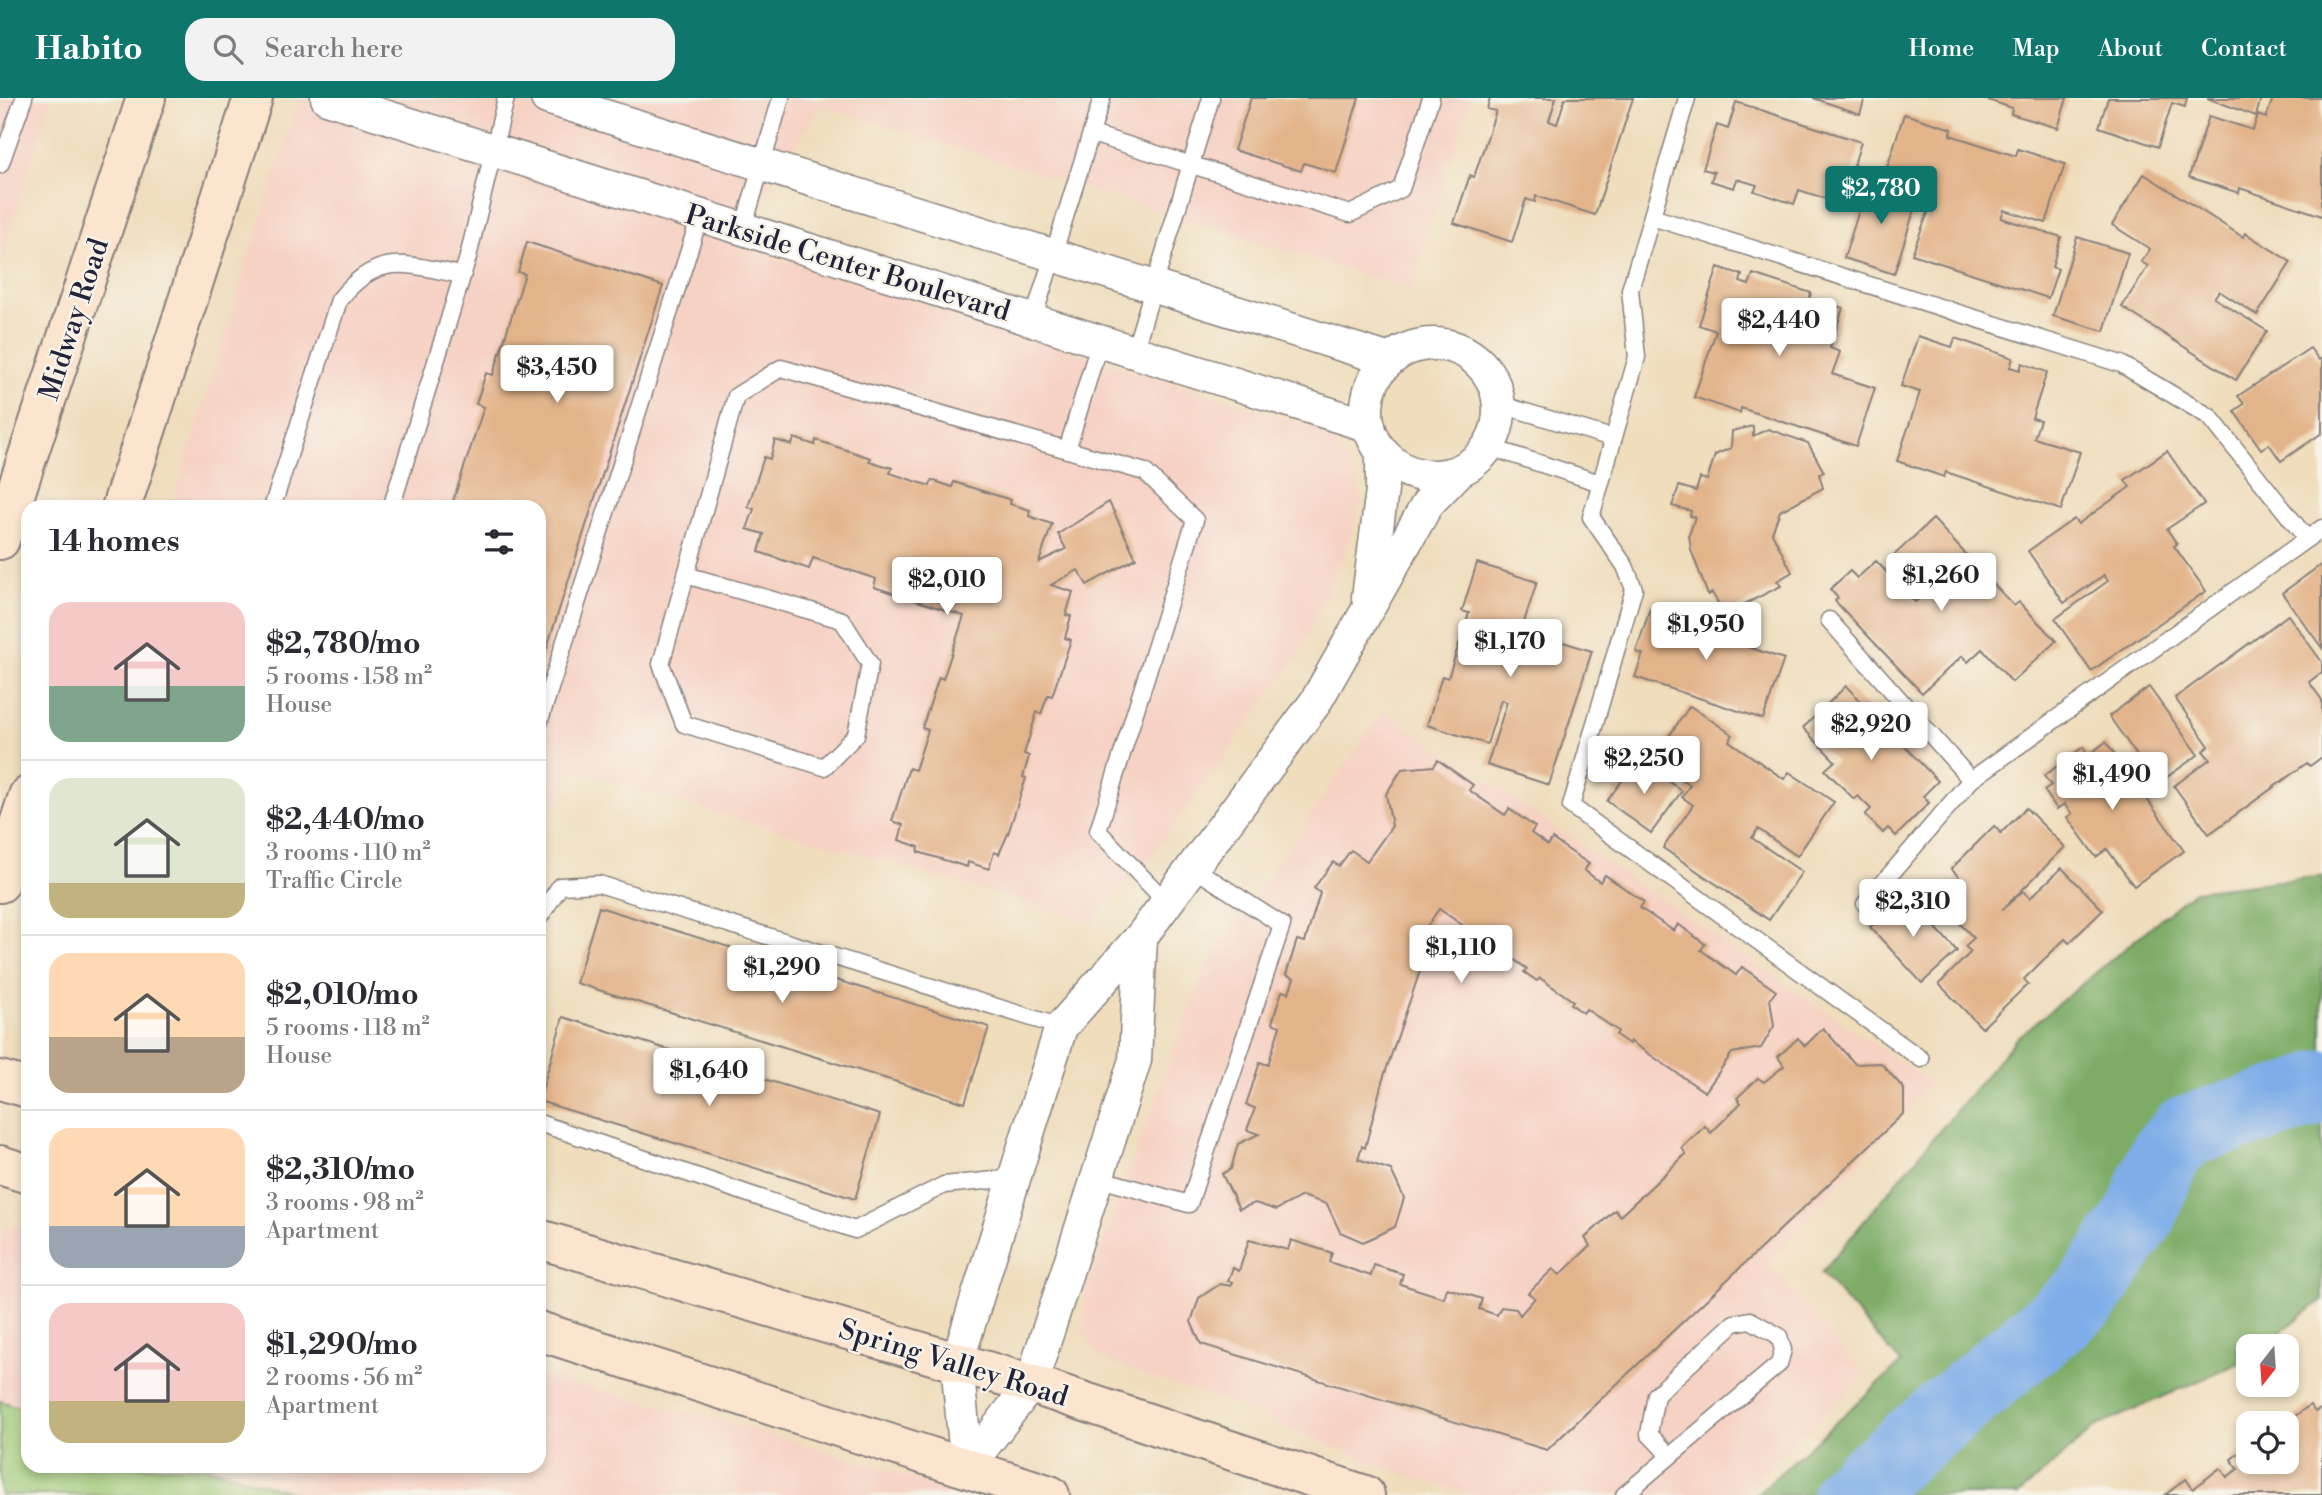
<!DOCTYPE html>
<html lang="en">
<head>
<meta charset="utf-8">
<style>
  :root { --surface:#fff; --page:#f2f2f3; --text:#2b2b33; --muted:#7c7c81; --line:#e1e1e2; --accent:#0f766e }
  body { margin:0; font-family:"Libre Bodoni",serif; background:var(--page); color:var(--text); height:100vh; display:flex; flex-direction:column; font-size:26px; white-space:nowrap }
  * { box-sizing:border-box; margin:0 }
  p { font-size:23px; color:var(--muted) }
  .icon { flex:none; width:38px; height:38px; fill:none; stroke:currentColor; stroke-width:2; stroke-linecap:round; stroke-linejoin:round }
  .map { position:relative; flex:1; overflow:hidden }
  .sheet { position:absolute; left:21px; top:402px; width:525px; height:973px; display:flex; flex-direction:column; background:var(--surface); border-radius:21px; box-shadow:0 4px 10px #0003 }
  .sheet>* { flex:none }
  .needle { width:46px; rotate:197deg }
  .controls { position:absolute; left:2236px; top:1236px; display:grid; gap:14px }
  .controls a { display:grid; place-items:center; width:63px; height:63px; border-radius:14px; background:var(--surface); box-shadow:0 4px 10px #0003; font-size:35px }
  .price { position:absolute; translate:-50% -60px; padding:0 16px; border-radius:7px; background:#fff; color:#222; font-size:23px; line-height:46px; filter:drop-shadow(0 2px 4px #0008) }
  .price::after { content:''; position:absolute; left:50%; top:42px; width:21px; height:16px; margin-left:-10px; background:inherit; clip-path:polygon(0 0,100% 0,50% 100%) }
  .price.current { background:var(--accent); color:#fff }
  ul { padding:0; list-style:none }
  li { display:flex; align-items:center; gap:21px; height:175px; padding:0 28px }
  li+li { border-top:2px solid var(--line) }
  li span { display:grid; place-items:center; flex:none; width:196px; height:140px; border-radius:21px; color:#555 }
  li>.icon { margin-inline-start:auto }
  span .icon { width:84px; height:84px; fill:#fffc; stroke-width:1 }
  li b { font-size:30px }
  h2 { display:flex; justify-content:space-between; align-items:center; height:84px; padding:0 28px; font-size:30px }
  header { display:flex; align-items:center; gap:42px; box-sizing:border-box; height:98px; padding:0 35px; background:var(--accent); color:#fff }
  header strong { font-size:33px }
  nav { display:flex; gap:38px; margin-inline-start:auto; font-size:24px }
  .search { width:490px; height:63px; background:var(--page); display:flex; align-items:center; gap:18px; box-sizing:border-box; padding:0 24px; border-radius:21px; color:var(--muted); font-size:26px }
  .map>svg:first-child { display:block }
  .built { fill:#f6d2c4 }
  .green { fill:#9cc774; stroke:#5f7458; stroke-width:2 }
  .forest { fill:#7dac66; stroke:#506750; stroke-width:2 }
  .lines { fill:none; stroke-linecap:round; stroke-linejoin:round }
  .river { stroke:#7eade8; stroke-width:72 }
  .building { fill:#e3b48a }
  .service-casing { stroke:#88807c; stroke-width:19 }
  .minor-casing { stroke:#88807c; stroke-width:35 }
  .secondary-casing { stroke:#88807c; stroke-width:42 }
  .service { stroke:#fff; stroke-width:16 }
  .minor { stroke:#fff; stroke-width:32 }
  .secondary { stroke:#fbe5cf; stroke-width:38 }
  .labels { text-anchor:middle; stroke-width:5; stroke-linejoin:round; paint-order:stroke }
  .street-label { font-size:28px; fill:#22223b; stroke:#f7f3e8 }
</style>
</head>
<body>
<header>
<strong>Habito</strong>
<div class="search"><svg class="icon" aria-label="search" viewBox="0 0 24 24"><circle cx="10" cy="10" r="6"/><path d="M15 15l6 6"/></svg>Search here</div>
<nav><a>Home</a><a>Map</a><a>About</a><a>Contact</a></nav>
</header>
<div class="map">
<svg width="2322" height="1397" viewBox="0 0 2322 1397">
  <rect width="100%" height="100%" fill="#f7f3e8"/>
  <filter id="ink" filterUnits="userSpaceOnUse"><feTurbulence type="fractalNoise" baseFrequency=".0143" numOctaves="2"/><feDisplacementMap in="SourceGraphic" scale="14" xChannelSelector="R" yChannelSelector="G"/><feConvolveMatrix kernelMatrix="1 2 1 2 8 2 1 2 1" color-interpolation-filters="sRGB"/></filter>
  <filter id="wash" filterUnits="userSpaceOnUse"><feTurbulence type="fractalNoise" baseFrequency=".00686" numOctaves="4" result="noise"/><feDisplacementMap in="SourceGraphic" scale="28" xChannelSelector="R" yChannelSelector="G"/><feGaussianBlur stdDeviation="1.57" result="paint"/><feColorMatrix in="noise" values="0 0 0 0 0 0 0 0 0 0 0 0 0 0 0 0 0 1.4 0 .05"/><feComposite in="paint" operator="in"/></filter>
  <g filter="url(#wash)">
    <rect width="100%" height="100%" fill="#efddbc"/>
    <g class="built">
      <path d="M0,0H52L0,164Z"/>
      <path d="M298,0H1471L1411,192L821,8L731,145L1326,333L1355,375L1362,403L1342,462L1299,557L1164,741L1093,824L570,672L558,710L539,704V410H171Z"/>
      <path d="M1383,612L1931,985L1768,1165L1865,1277L1741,1397H1471L1389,1372L1227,1304L1137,1275L1101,1259L1084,1236L1083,1199L1204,871Z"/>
      <path d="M23,1126L28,1127V1368H539V1277L754,1331L969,1397H0V1134Z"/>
    </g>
    <path class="green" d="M0,1303L28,1312V1368L208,1369L299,1397H0Z"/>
    <path class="forest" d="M2322,778V1202L2263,1248H2249V1259L2244,1263L2095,1329L2018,1397H1756L1901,1265L1821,1175L2016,941L2194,793Z"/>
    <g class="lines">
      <path class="river" d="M1848,1397L2087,1197L2142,1115L2164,1058L2186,1033L2293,1000L2322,988"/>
    </g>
    <g id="blocks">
      <g class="building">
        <path d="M1251,0H1359L1336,75L1304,65L1301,73L1234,52Z"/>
        <path d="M1490,0H1556L1549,23L1557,26L1565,0H1633L1595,117L1536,98L1535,104L1526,101L1512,144L1454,125L1470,77L1474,79L1496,13L1487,11Z"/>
        <path d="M1813,0H1865L1860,16Z"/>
        <path d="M1982,0H2067L2058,30L2011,16L2012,10Z"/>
        <path d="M2108,0H2187L2185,9L2172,5L2158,49L2099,29Z"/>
        <path d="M2207,0H2261L2256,18Z"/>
        <path d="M2273,0H2322V118L2240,90L2239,95L2189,79L2209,18L2253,32L2258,17L2266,20Z"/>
        <path d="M1736,4L1861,44L1842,106L1799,92L1794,106L1754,93L1757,87L1737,81L1734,90L1711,83L1714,74L1703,71L1717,27L1728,31Z"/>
        <path d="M1904,16L1952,31L1950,37L2016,58L2018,51L2065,66L2046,125L2004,112L2001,120L2061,139L2052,169L2058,171L2048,200L1912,156L1930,109L1919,106L1924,89L1885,76Z"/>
        <path d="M2144,76L2243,139L2245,135L2291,164L2257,217L2219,193L2214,200L2267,233L2236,282L2122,209L2148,168L2141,164L2150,151L2112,127Z"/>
        <path d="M1869,81L1919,97L1894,176L1844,160Z"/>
        <path d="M2077,139L2128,155L2104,233L2053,218Z"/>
        <path d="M527,144L663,188L540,571L539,410H444L446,404L452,406L484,309L476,306L486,275L493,277L525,176L518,174Z"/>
        <path d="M1718,169L1742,177L1740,184L1749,187L1753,176L1811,195L1808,206L1816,209L1818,202L1843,210L1830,250L1840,254L1832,276L1875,290L1856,348L1741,310L1740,315L1694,299L1716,233L1699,227Z"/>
        <path d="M1918,238L1952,249L1955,240L2013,260L2010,269L2020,272L2022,265L2047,274L2032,320L2040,322L2034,340L2080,354L2061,412L1946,374L1944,379L1897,363L1920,294L1901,288Z"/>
        <path d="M2310,250L2319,262L2322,260V335L2281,363L2269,346L2261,351L2234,313L2244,306L2238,298Z"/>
        <path d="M1753,328V338L1768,331L1808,345L1824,374L1819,376L1823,390L1780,413L1772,435L1792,474L1777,483L1781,488L1725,516L1712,495L1708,497L1691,452L1689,437L1695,419L1690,418L1691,413L1672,408L1679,388L1696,393L1700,380L1707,382L1715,357L1731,350L1732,333Z"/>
        <path d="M794,340L815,347L816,342L871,360L869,363L892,370L890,375L930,388L932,382L952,389L954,384L1011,402L1010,406L1030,412L1029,418L1052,426L1039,464L1066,451L1058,436L1109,404L1136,460L1087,487L1078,472L1051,487L1073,494L1066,517L1071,518L1065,540L1071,542L1052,598L1048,597L1041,616L1037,614L1024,656L1029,658L1023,679L1026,680L1008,736L999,756L994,754L989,771L968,764L967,769L918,754L919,749L899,742L903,727L892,723L909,670L915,672L928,632L922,630L939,579L943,581L964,518L874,489L876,481L813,460L809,471L759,454L764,436L747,431L754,411L748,409L764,359L770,361L775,342L792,347Z"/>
        <path d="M2167,353L2204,406L2167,431L2177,446L2174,448L2206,493L2091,573L2055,521L2108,483L2104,477L2064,505L2028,453L2074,421L2078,426L2130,389L2125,382Z"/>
        <path d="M1933,421L2014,508L2019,504L2056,543L2012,584L1982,551L1968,564L1962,558L1922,595L1835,503L1838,500L1830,491L1850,473L1857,480L1876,463L1915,504L1925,496L1891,460Z"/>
        <path d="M1477,465L1537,484L1523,527L1542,532L1540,537L1592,553L1549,687L1487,667L1507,604L1501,602L1487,646L1427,627L1442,578L1448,580L1469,515L1462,513Z"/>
        <path d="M2322,466V550L2282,495Z"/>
        <path d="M1660,506L1743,534L1739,546L1784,561L1763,621L1635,579L1643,556L1636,554L1650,510L1658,513Z"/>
        <path d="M2288,517L2322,564V574L2309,584L2322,602V659L2310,668L2307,665L2209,736L2174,688L2210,661L2203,653L2209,648L2175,600Z"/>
        <path d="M1846,588L1938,683L1923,698L1929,705L1896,738L1888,730L1883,735L1865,717L1871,711L1858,698L1854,701L1825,672L1835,663L1803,630Z"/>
        <path d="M2149,589L2198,657L2157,686L2109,618Z"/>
        <path d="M1690,608L1733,637L1729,643L1784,681L1789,674L1834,704L1797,758L1758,731L1752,740L1802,774L1769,822L1663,750L1693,707L1682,699L1690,687L1653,661Z"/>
        <path d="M2106,644L2184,753L2134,788L2107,751L2096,759L2067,719L2072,716L2064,706L2057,711L2044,692L2051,687L2044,678L2083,649L2088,657Z"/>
        <path d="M1638,661L1682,693L1651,735L1607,703Z"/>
        <path d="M1438,662L1473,687L1469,692L1505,717L1509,711L1535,729L1531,735L1548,747L1552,741L1589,766L1584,772L1600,784L1605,777L1644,804L1640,810L1674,833L1678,826L1705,846L1701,852L1736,877L1742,869L1776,893L1770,901L1774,928L1761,950L1732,955L1705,994L1630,943L1629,946L1616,937L1618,933L1586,911L1583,915L1571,906L1573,903L1540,880L1537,883L1524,874L1527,871L1495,848L1492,853L1479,844L1481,840L1439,811L1423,834L1431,841L1382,984L1365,1050L1362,1048L1358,1061L1391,1072L1404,1100L1395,1129L1363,1144L1340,1134L1327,1106L1302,1098L1276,1112L1255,1105L1239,1111L1222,1076L1231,1071L1238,1046L1259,1036L1247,1032L1255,1010L1246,1007L1260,964L1268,967L1280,928L1272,925L1282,893L1289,895L1294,880L1286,877L1297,842L1305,844L1320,795L1314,790L1333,764L1339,768L1351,752L1367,763L1392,728L1386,696L1402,671L1434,668Z"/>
        <path d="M2026,710L2065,749L2002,812L2023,793L2030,800L2062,770L2103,812L2069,845L2065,841L2024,881L2028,886L1982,930L1939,886L1971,854L1965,848L1974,840L1933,798L1950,781L1953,785L1959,779L1951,771L1994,728L2001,735Z"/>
        <path d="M1905,796L1957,853L1922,885L1870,829Z"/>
        <path d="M599,809L989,929L965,1005L576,885Z"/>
        <path d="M563,919L880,1017L855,1101L539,1003Z"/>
        <path d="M1823,930L1855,966L1881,965L1904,991V1015L1547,1352L1201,1246L1191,1224L1199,1200L1220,1186L1231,1188L1233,1184L1228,1183L1233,1170L1239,1173L1249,1142L1288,1152L1291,1142L1332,1155L1329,1164L1371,1178L1374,1167L1403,1176L1400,1186L1444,1200L1447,1190L1482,1201L1479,1211L1497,1217L1501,1209L1516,1211L1520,1217L1535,1200L1528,1195L1553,1171L1560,1177L1590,1148L1585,1140L1615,1112L1620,1118L1686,1056L1682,1050L1705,1028L1711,1035L1741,1005L1737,1000L1758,980L1764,984L1784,968L1778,959L1798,940L1805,948Z"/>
        <path d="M2310,1307L2315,1314L2322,1310V1397H2165L2186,1381L2193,1391L2220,1370L2227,1379L2238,1371L2231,1361L2249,1348V1363H2287V1324Z"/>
      </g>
    </g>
  </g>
  <g filter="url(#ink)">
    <use href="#blocks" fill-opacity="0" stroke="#88807c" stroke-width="2"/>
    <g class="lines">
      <g class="service-casing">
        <g id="service">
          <path d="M1687,0L1630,192L1637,259L1591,419L1625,468L1634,491L1571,708L1921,961"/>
          <path d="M1092,36L1350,116L1401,91L1431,0"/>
          <path d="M0,67L24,0"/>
          <path d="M1652,119L2121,266L2210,319L2307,441"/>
          <path d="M743,131L781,0"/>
          <path d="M1033,222L1102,0"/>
          <path d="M1134,254L1211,0"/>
          <path d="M1499,306L1612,340"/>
          <path d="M1489,349L1600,385"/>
          <path d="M1067,352L1100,243"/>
          <path d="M272,410L339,202C379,152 407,167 462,177"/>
          <path d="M391,410L468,159L506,0"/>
          <path d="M686,477L842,522L870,566L856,637L824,669L684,626L661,566L736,298L781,270L1145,374L1195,422L1098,733L1167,805"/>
          <path d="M1829,522L1971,682"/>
          <path d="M539,625L700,118"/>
          <path d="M1865,806L1971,682L2322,430"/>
          <path d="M539,820L560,788L599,786L1061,929"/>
          <path d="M539,1025L855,1132L944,1087L1015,1080"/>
          <path d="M1097,1080L1189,1106L1282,827L1192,769"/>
          <path d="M1624,1397L1779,1266L1783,1252L1779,1238L1750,1222L1734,1225L1656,1297L1649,1336L1670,1358"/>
        </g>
      </g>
      <g class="minor-casing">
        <g id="minor">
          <path d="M327,0L1369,328"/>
          <path d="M547,0L1390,262"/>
          <circle cx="1433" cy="312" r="66"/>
          <path d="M1368,499L1382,392V355"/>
          <path d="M967,1370L957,1265L1061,929L1141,839L1315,605L1428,405L1459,373"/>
          <path d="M967,1370L1031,1286L1135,962L1141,839"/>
        </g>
      </g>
      <g class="secondary-casing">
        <g id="secondary">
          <path d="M121,410L253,0"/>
          <path d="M0,442L146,0"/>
          <path d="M0,785L28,698"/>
          <path d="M0,982L28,990"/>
          <path d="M0,1067L28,1076"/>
          <path d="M539,1141L1031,1286L1365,1397"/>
          <path d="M539,1233L1050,1397"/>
        </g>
      </g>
      <use href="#service" class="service"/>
      <use href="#minor" class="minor"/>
      <use href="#secondary" class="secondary"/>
    </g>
  </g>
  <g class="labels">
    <g class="street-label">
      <text transform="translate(848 164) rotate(17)" y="10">Parkside Center Boulevard</text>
      <text transform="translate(73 221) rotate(-72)" y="10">Midway Road</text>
      <text transform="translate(954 1264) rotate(17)" y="10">Spring Valley Road</text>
    </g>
  </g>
</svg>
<div class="controls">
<a><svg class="needle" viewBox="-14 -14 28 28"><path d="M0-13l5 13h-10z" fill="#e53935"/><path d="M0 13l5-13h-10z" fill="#7c7c81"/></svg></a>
<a><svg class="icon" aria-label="locate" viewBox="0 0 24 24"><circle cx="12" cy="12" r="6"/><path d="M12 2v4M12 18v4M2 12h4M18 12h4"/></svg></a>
</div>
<b class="price current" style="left:1881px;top:128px">$2,780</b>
<b class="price" style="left:1779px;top:260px">$2,440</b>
<b class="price" style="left:557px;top:307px">$3,450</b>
<b class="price" style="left:1941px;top:515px">$1,260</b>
<b class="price" style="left:947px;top:519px">$2,010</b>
<b class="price" style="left:1706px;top:564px">$1,950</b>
<b class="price" style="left:1510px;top:581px">$1,170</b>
<b class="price" style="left:1871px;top:664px">$2,920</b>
<b class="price" style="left:1644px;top:698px">$2,250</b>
<b class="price" style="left:2112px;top:714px">$1,490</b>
<b class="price" style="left:1913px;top:841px">$2,310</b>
<b class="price" style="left:1461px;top:887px">$1,110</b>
<b class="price" style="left:782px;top:907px">$1,290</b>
<b class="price" style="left:709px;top:1010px">$1,640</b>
<section class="sheet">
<h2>14 homes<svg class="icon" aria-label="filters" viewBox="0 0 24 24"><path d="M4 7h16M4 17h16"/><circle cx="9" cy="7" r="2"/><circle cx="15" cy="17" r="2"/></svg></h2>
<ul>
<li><span style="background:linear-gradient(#f6c9c9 60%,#7fa58c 0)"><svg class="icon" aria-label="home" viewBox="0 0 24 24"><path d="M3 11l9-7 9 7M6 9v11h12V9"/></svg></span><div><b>$2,780/mo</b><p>5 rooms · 158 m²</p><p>House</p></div></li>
<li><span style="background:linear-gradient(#dfe7d0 75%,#c2b280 0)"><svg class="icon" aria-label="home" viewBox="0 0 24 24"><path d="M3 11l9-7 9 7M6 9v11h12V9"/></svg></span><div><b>$2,440/mo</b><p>3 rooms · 110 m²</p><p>Traffic Circle</p></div></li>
<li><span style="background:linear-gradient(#ffd9b3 60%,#b9a48a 0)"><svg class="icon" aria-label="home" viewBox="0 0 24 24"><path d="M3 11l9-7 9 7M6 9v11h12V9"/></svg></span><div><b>$2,010/mo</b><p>5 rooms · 118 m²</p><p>House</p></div></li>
<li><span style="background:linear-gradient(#ffd9b3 70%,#9aa5b1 0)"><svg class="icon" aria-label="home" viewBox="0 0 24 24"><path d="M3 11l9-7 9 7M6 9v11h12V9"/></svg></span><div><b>$2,310/mo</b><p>3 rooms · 98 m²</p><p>Apartment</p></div></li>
<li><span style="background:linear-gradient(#f6c9c9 70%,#c2b280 0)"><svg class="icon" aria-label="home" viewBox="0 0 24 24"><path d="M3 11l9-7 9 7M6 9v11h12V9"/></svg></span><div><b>$1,290/mo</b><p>2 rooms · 56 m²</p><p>Apartment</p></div></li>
</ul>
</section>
</div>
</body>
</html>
